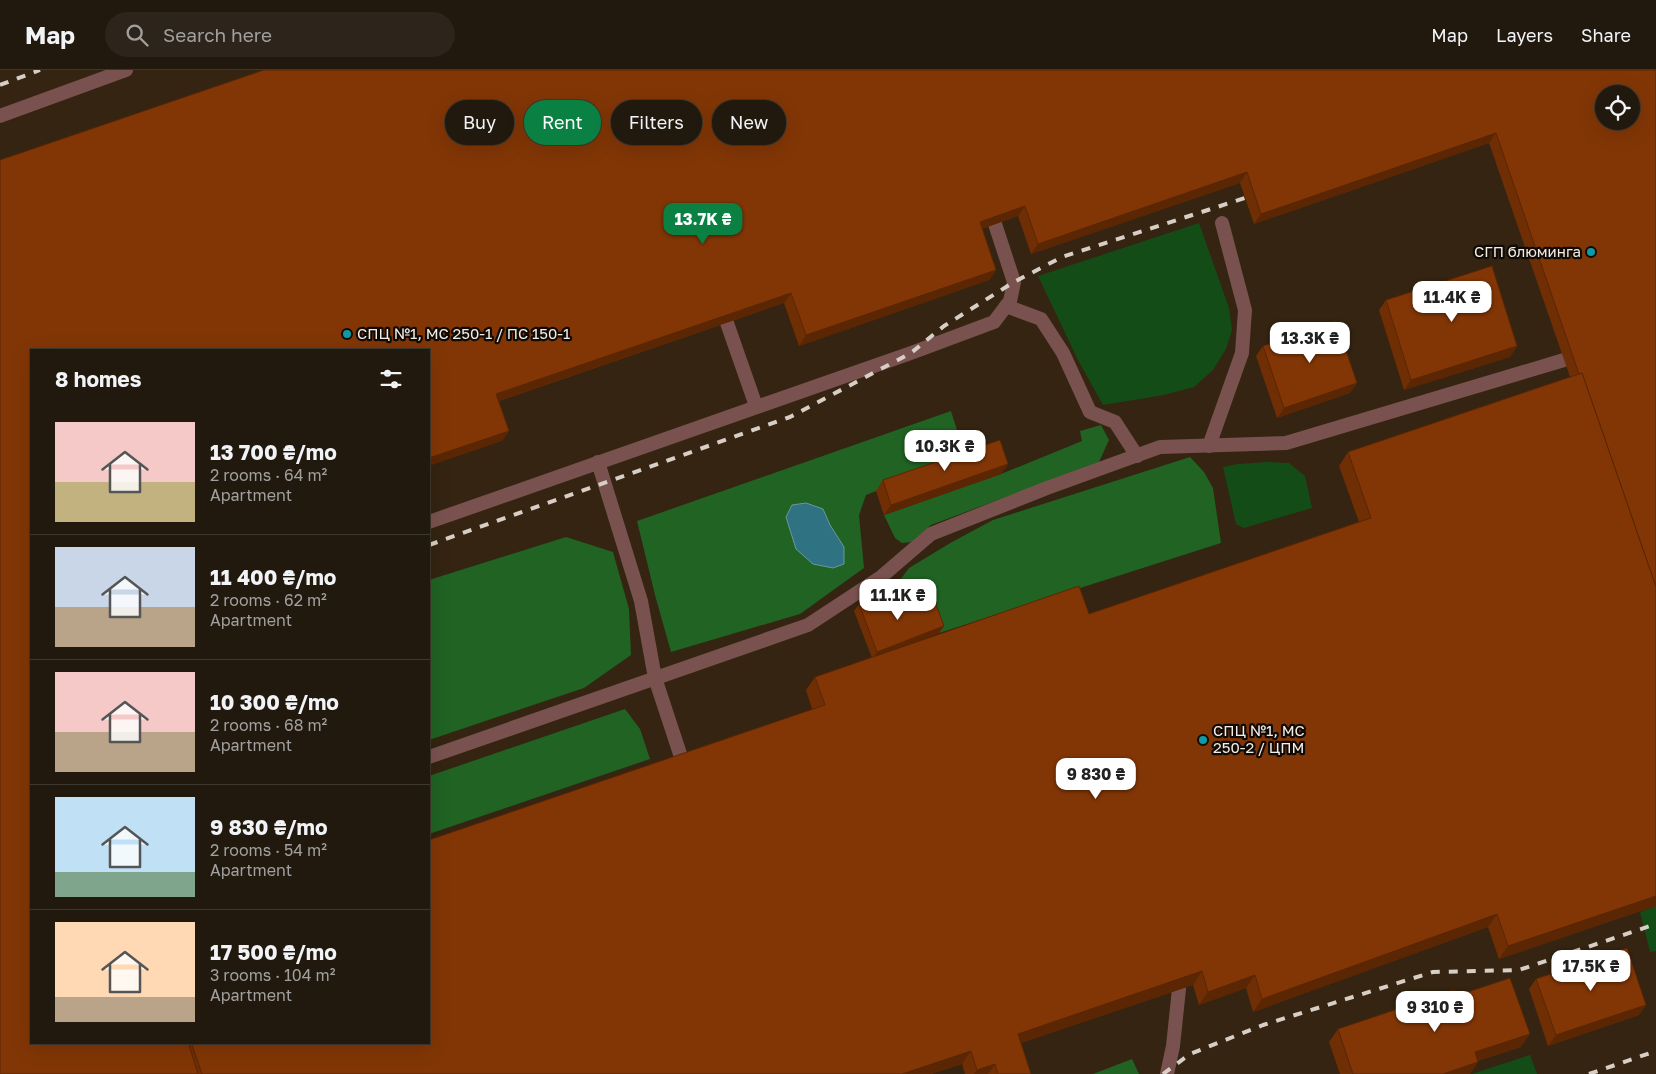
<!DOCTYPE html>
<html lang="en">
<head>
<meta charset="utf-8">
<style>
  :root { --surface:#21180e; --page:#2d251c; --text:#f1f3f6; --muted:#a2a09e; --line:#3e372e; --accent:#0b8043 }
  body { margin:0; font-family:"Golos Text",sans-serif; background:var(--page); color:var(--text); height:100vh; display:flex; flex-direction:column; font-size:19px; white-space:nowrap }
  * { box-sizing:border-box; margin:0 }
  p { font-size:16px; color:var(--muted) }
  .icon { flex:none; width:28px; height:28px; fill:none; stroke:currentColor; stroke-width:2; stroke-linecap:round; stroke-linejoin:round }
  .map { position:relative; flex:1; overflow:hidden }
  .sheet { position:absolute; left:30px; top:279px; width:400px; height:695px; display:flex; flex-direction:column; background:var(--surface); border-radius:0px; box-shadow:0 5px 20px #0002,0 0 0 1px var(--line) }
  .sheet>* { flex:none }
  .hud { position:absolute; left:445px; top:30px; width:475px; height:45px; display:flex; gap:10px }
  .tools { position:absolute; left:1595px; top:15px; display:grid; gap:10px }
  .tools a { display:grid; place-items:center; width:45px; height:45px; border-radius:50%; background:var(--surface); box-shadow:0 5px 20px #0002,0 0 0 1px var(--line); font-size:25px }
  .price { position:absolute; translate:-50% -42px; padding:0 11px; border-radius:10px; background:#fff; color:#222; font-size:16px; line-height:32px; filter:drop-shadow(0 1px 2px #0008) }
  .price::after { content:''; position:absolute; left:50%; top:30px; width:15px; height:11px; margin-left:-8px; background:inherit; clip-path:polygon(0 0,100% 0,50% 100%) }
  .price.active { background:var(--accent); color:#fff }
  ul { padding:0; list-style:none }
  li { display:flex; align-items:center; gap:15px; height:125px; padding:0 25px }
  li+li { border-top:1px solid var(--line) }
  li span { display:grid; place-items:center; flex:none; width:140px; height:100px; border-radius:0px; color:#555 }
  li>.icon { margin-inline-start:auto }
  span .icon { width:60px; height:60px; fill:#fffc; stroke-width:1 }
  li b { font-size:21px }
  h2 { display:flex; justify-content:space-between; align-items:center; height:60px; padding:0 25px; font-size:21px }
  .pill { padding:0 18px; border-radius:22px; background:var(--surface); box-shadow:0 5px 20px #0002,0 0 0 1px var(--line); font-size:18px; line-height:45px }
  .pill.active { background:var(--accent); color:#fff }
  header { display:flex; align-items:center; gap:30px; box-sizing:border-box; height:70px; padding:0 25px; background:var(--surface); border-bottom:1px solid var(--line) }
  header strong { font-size:24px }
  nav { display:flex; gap:28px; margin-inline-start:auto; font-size:18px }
  .search { width:350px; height:45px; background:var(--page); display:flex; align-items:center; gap:12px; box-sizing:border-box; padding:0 18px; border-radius:28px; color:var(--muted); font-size:19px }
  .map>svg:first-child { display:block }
  .built { fill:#342411; fill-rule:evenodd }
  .green { fill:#144c17 }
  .forest { fill:#206323 }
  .water { fill:#2f7281; stroke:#6a979f }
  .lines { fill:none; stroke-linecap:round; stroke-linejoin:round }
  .service { stroke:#79524f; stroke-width:14 }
  .rail { stroke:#d7cec5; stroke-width:4; stroke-dasharray:9 9; stroke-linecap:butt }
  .wall { fill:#702e05; fill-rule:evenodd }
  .shaded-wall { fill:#5b2604 }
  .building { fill:#823606; stroke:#5b2604; fill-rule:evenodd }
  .culture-dot { fill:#0f9aa8; stroke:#100b06; stroke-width:2 }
  .labels { text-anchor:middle; stroke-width:4.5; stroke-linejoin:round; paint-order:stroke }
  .poi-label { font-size:15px; fill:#f5ede4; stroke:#100b06; text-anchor:start }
</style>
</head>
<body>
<header>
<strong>Map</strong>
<div class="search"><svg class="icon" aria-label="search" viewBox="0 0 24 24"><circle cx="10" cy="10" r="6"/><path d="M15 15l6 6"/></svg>Search here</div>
<nav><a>Map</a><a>Layers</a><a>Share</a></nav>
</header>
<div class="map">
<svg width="1656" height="1004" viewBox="0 0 1656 1004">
  <rect width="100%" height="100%" fill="#2c2013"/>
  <path class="built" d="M0,0H1656V1004H0ZM1604,24H1631V51H1604ZM31,280H429V972H31Z"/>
  <g class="green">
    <path d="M1199,153L1229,238L1232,260L1226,279L1213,300L1194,317L1164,325L1103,335L1078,290L1038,206Z"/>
    <path d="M1267,392L1289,393L1305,406L1312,438L1244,458L1236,454L1223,397L1238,394Z"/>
    <path d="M1656,836V881L1650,882L1640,842Z"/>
    <path d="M1530,985L1537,1004H1472Z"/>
  </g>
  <g class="forest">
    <path d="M951,341L966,389L876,421L866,425L859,445L864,498L800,544L671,582L655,525L637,451Z"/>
    <path d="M1101,355L1109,370L1099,392L931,455L911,472L902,473L895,468L884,445L1001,404L1082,371L1080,361Z"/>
    <path d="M1190,387L1204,402L1213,418L1221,473L939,563L929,536L894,549L886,529L909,498L952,472L993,450Z"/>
    <path d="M566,467L613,482L629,539L631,585L584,618L429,670V510Z"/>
    <path d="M625,639L640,659L650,689L429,764V706Z"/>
    <path d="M1132,989L1139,1004H1093Z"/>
  </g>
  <path class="water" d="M806,433L823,439L830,455L844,477V494L833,498L813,494L796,479L786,447L792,435Z"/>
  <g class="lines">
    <g class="service">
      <path d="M0,46L126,0"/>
      <path d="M1006,236L1041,249L1063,283L1090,342L1115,352L1137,386"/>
      <path d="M727,253L756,336"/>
      <path d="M1209,376L1242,283L1245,240L1222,153"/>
      <path d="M598,392L641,531L655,608L683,693"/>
      <path d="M429,452L911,283L994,252L1010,231L1014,212L995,154"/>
      <path d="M429,687L808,555L881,507L931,464L1047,418L1160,377L1286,373L1564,290"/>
      <path d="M1167,1004L1173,976L1179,919"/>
    </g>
    <g class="rail">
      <path d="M0,15L40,0"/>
      <path d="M429,475L790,347L911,283L944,256L1014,212L1062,187L1245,128"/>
      <path d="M1163,1004L1190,984L1263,955L1433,902L1519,900L1656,854"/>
      <path d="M1589,1004L1656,981"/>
    </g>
  </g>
  <g class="wall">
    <path d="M1656,0V836L1499,889L1488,857L1253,942L1246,918L1199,935L1193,915L1021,973L1031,1004H965L962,994L931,1004H0V90ZM1489,73L1570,307L1348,382L1339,396L1359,452L1089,544L904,577L939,563L944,556L899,542L859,534L854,541L872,588L815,607L806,620L812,639L429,972H31V280L502,371L509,361L499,331L784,233L799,276L989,210L996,200L982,159L1018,146L1031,184L1240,113L1254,154Z"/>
    <path d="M1386,230L1517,276L1510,287L1404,320L1379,240Z"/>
    <path d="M1263,276L1357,313L1350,323L1277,348L1256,286Z"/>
    <path d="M1008,394L1001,404L884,445L876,421L883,410Z"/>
    <path d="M1536,909L1646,935L1639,945L1548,976L1529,919Z"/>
    <path d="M1456,926L1521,977L1478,991V992L1470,1004H1340L1329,972L1338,959Z"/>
  </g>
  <g class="shaded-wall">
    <path d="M1496,63L1489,73L1254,154L1261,144Z"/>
    <path d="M1247,102L1240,113L1031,184L1038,174Z"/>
    <path d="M1025,136L1018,146L973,162L980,152Z"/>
    <path d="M996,200L989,210L799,276L806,265Z"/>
    <path d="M791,223L784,233L489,334L496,324Z"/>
    <path d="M1517,276L1510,287L1404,320L1411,310Z"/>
    <path d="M1357,313L1350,323L1277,348L1284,338Z"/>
    <path d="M509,361L502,371L429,396V388Z"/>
    <path d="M1008,394L1001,404L884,445L891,435Z"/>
    <path d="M944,556L939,563L872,589L877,582Z"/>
    <path d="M1656,826V836L1499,889L1508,876Z"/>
    <path d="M1497,844L1488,857L1253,942L1262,929Z"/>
    <path d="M1202,901L1193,915L1009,977L1018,964Z"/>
    <path d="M1255,905L1246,918L1199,935L1208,922Z"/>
    <path d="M1646,935L1639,945L1548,976L1556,965Z"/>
    <path d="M1530,964L1521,977L1466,995L1475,982Z"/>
    <path d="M971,981L962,994L931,1004H902Z"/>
    <path d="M1478,992L1470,1004H1443Z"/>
    <path d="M995,994L988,1004H974L977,1000Z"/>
  </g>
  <g class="building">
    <path d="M264,0H1656V517L1582,303L1579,304L1496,63L1261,144L1247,102L1038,174L1025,136L980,152L996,200L806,265L791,223L496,324L509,361L429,388V280H31V972H188L198,1004H0V90ZM1604,24H1631V51H1604Z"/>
    <path d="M1492,196L1517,276L1411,310L1386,230Z"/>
    <path d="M1336,251L1357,313L1284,338L1263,276Z"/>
    <path d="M1582,303L1656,517V826L1508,876L1497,844L1262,929L1255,905L1208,922L1202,901L1018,964L1031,1004H998L995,994L977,1000L971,981L902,1004H202L191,972H429V770L825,635L815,607L1079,516L1089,544L1371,448L1348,382Z"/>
    <path d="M1000,370L1008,394L891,435L883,410Z"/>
    <path d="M891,522L899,542L934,529L944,556L877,582L859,534Z"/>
    <path d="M1627,878L1646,935L1556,965L1536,909Z"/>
    <path d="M1510,908L1530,964L1475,982L1478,992L1443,1004H1353L1338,959L1454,920L1456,926Z"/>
  </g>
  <g class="culture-dot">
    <circle cx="1591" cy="182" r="5"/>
    <circle cx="347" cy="264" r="5"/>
    <circle cx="1203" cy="670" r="5"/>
  </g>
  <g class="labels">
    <g class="poi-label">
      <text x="1581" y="187" text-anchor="end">СГП блюминга</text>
      <text x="357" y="269">СПЦ №1, МС 250-1 / ПС 150-1</text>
      <text x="1213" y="666">СПЦ №1, МС<tspan x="1213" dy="17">250-2 / ЦПМ</tspan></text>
    </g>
  </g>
</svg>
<div class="tools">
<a><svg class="icon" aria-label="locate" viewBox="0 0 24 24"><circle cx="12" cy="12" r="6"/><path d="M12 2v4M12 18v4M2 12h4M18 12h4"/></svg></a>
</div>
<b class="price active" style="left:703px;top:175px">13.7K ₴</b>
<b class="price" style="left:1452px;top:253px">11.4K ₴</b>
<b class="price" style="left:1310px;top:294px">13.3K ₴</b>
<b class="price" style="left:945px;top:402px">10.3K ₴</b>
<b class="price" style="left:898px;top:551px">11.1K ₴</b>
<b class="price" style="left:1096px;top:730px">9 830 ₴</b>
<b class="price" style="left:1591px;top:922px">17.5K ₴</b>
<b class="price" style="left:1435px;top:963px">9 310 ₴</b>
<div class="hud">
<a class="pill">Buy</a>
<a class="pill active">Rent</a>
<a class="pill">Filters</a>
<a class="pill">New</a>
</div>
<section class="sheet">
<h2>8 homes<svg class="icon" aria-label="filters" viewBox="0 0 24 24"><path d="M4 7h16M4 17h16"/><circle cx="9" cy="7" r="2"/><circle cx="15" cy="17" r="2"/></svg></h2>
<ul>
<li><span style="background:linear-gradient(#f6c9c9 60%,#c2b280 0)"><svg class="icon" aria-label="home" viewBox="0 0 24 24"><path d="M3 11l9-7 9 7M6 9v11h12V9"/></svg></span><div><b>13 700 ₴/mo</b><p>2 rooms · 64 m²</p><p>Apartment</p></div></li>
<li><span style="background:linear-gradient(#c9d6e8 60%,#b9a48a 0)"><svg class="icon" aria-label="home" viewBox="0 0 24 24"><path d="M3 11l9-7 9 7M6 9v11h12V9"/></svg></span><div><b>11 400 ₴/mo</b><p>2 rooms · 62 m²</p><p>Apartment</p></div></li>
<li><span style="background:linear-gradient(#f6c9c9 60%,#b9a48a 0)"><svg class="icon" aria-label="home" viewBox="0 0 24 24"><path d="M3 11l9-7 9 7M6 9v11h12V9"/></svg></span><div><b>10 300 ₴/mo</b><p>2 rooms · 68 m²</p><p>Apartment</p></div></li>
<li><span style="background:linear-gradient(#bfe0f5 75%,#7fa58c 0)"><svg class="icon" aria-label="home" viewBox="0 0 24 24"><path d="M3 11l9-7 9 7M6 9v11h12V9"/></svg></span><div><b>9 830 ₴/mo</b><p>2 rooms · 54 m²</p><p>Apartment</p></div></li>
<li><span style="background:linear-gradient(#ffd9b3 75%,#b9a48a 0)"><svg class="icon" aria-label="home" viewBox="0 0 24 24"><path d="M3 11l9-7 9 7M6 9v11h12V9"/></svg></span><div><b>17 500 ₴/mo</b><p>3 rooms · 104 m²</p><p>Apartment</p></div></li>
</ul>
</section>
</div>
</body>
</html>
